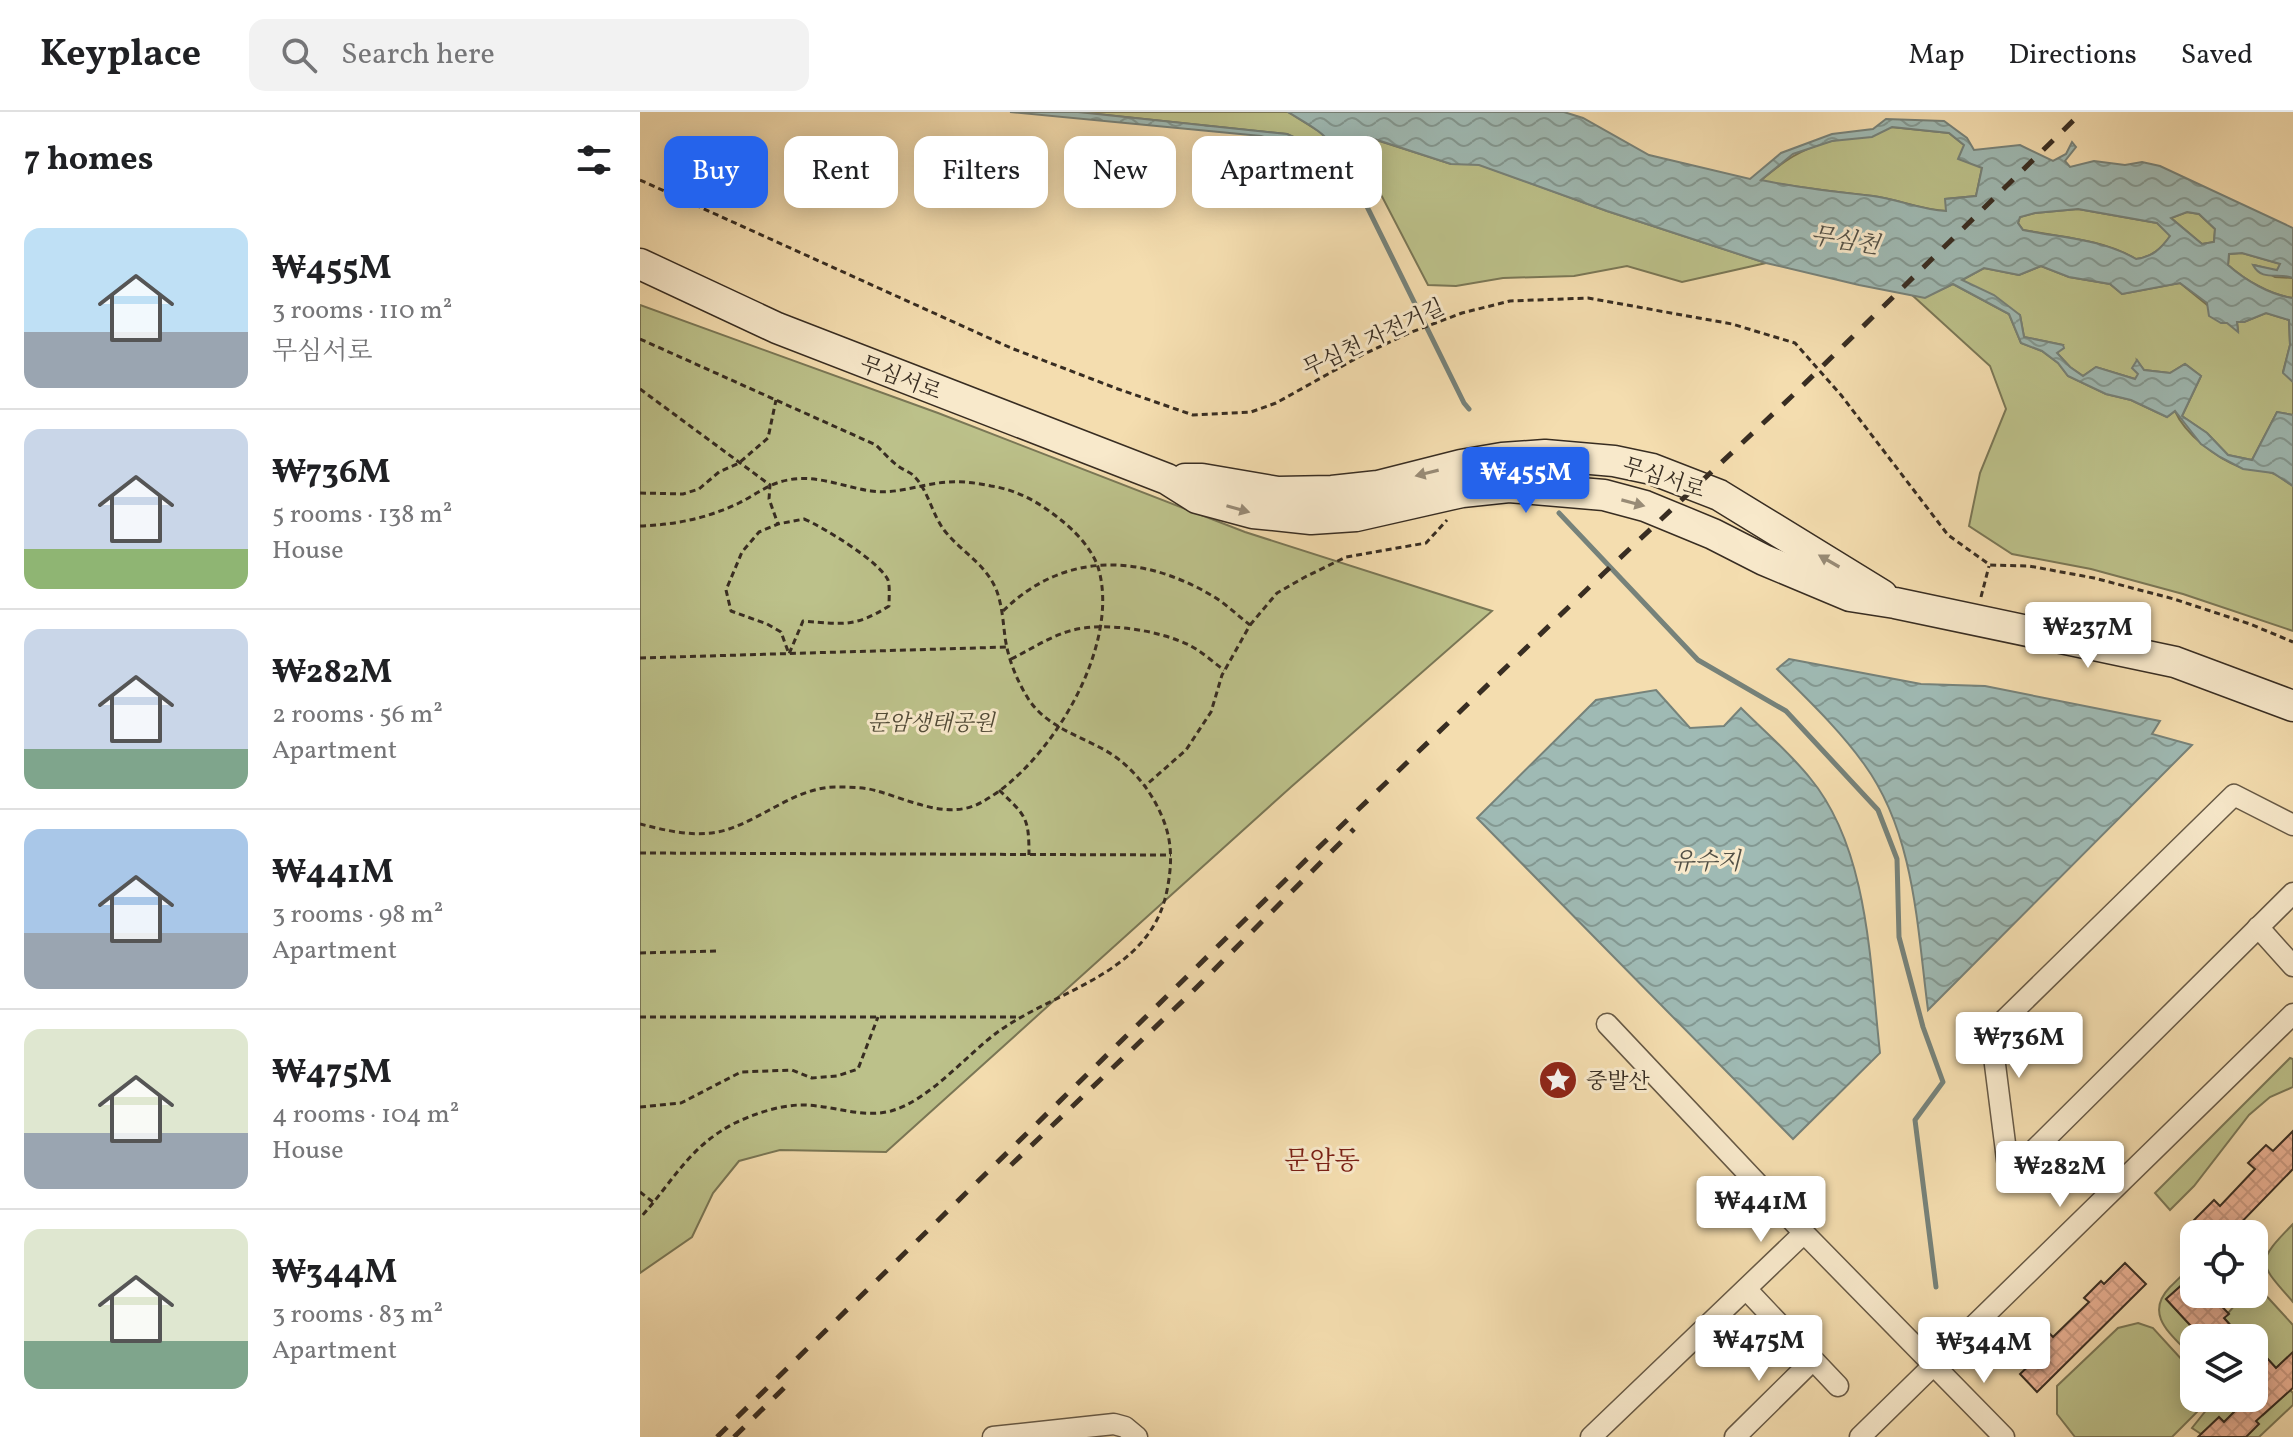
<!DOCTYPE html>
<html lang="en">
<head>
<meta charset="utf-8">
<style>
  :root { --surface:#fff; --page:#f2f2f2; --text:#202124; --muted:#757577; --line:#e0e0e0; --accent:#2563eb }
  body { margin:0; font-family:Vollkorn,"Noto Serif KR",serif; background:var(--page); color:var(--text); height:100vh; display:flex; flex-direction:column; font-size:30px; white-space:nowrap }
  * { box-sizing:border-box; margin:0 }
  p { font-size:26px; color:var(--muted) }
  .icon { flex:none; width:44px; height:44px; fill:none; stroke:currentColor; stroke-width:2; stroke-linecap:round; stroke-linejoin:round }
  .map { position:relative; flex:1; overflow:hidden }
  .sheet { display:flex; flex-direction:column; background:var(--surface); width:640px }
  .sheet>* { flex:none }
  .top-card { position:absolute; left:24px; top:24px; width:760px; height:72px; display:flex; gap:16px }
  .controls { position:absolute; left:1540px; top:1108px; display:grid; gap:16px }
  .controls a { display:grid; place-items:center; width:88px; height:88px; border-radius:16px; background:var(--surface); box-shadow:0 4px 20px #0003; font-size:40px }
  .price { position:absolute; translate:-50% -68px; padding:0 18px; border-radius:8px; background:#fff; color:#222; font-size:26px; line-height:52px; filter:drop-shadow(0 2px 4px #0008) }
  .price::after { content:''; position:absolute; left:50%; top:48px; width:24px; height:18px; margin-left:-12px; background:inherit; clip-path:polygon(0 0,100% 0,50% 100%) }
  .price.active { background:var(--accent); color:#fff }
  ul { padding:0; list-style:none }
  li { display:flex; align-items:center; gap:24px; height:200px; padding:0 24px }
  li+li { border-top:2px solid var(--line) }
  li span { display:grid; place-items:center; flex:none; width:224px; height:160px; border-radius:16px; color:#555 }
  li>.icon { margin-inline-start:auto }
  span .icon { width:96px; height:96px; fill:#fffc; stroke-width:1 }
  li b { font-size:34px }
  h2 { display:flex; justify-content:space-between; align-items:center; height:96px; padding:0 24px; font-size:34px }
  .chip { padding:0 28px; border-radius:16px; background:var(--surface); box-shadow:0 4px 20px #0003; font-size:28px; line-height:72px }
  .chip.active { background:var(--accent); color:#fff }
  header { display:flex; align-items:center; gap:48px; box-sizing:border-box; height:112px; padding:0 40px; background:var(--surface); border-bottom:2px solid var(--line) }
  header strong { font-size:38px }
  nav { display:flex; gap:44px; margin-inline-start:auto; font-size:28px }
  .search { width:560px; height:72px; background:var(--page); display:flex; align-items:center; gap:20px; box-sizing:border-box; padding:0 28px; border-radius:16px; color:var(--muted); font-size:30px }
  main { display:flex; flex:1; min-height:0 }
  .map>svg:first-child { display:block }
  .green { fill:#bcc18a; stroke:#7a7756; stroke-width:2 }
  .water { fill:url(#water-waves); stroke:#76827a; stroke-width:2; fill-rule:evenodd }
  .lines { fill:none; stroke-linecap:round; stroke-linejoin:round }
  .stream { stroke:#76827a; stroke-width:5 }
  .building { fill:url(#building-cross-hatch); stroke:#382d22; stroke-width:2 }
  .street-casing { stroke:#675945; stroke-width:23 }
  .secondary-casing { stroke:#382d22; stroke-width:33 }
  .path { stroke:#382d22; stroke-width:3; stroke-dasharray:6 4; stroke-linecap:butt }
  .street { stroke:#f8e9cb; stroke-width:20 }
  .secondary { stroke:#f8e9cb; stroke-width:30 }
  .rail { stroke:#382d22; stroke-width:5; stroke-dasharray:14 14; stroke-linecap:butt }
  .oneway { fill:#988b76 }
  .labels { text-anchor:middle; stroke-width:6; stroke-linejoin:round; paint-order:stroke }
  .street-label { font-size:22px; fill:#382d22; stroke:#f8e9cb }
  .park-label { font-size:22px; font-style:italic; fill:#524b37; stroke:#f8e9cb }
  .poi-label { font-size:22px; fill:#382d22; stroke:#f8e9cb; text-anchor:start }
  .water-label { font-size:24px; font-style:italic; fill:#525046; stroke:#f8e9cb }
  .quarter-label { font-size:26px; fill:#7a1f14; stroke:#f8e9cb }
</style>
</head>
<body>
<header>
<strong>Keyplace</strong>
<div class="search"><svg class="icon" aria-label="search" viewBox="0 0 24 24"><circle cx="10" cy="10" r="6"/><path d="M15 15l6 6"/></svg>Search here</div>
<nav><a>Map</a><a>Directions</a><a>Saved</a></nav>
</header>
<main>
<section class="sheet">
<h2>7 homes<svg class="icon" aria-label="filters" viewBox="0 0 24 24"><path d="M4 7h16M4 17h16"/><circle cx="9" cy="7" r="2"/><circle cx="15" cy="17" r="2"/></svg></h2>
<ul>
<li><span style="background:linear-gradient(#bfe0f5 65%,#9aa5b1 0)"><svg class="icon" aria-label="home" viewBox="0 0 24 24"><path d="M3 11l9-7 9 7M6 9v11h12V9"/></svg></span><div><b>₩455M</b><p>3 rooms · 110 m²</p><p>무심서로</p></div></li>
<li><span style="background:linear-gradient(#c9d6e8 75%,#8fb573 0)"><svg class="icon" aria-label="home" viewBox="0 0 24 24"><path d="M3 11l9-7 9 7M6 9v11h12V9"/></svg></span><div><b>₩736M</b><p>5 rooms · 138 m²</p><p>House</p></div></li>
<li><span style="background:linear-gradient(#c9d6e8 75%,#7fa58c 0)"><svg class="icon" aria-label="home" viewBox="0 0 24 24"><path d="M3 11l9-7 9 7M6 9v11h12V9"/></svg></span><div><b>₩282M</b><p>2 rooms · 56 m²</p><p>Apartment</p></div></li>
<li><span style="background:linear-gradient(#a9c7e8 65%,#9aa5b1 0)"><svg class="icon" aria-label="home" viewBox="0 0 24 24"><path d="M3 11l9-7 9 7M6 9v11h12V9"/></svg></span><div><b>₩441M</b><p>3 rooms · 98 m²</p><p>Apartment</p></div></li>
<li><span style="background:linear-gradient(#dfe7d0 65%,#9aa5b1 0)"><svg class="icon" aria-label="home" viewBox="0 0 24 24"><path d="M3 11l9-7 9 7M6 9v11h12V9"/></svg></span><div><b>₩475M</b><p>4 rooms · 104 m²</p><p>House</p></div></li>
<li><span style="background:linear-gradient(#dfe7d0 70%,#7fa58c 0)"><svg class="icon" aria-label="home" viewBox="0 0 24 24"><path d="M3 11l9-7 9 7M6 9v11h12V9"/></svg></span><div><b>₩344M</b><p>3 rooms · 83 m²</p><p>Apartment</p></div></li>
</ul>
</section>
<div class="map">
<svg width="1653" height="1325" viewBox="0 0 1653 1325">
  <defs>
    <pattern id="water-waves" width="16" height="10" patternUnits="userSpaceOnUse" patternTransform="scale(2)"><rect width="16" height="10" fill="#9fbab4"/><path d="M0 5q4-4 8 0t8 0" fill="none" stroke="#839892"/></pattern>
    <pattern id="building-cross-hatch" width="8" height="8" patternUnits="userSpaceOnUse" patternTransform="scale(2)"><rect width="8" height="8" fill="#ecb295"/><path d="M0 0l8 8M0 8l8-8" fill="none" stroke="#cb9980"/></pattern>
  </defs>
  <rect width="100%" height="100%" fill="#f4ddaf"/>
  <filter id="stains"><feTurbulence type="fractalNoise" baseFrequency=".0025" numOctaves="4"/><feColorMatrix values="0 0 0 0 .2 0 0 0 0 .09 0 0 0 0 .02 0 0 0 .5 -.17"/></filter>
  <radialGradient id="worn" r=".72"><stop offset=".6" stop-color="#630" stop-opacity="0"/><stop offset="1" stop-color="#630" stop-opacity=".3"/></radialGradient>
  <g class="green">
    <path d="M438,0H648L680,20L694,34L699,46L647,22Z"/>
    <path d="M1251,15L1309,21L1324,33L1342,56L1336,84L1306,87L1307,99C1280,98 1258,87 1233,84C1195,80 1158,75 1120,69C1144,49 1160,37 1191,29C1216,23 1226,28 1251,15Z"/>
    <path d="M727,25L811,52H838L967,99L1126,151L1042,170L987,154L934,164L863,166L816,174L788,173L723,48L721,38Z"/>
    <path d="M1438,97L1517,111L1531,123C1521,137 1512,145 1496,147C1462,127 1421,125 1383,118L1378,111L1380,105L1395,101Z"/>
    <path d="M1547,100L1559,102L1575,117L1574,130L1562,132L1531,106Z"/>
    <path d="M1602,141L1641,152L1637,159L1614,153L1635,165L1653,166V186C1630,183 1605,168 1588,153L1589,142Z"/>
    <path d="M1401,154L1429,165L1470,172L1482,182L1540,171L1598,218L1597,210H1604L1626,201L1649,208L1650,233L1643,260L1653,270V303L1637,300L1612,348L1588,343L1567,321L1542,304L1561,264L1545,252L1530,261L1504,258L1497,249L1499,262L1495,267L1456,255L1443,264L1430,255L1417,241L1423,233L1384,225L1380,203L1322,168L1344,156L1379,163Z"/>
    <path d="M1313,172L1369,202L1381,231L1402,239L1418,251L1428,264L1466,282L1491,288L1527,305L1535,299C1545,322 1576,346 1600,355C1610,359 1622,357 1632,361C1639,363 1646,370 1653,374V519L1543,482L1451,457L1372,442L1329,414L1340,361L1366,297L1350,254L1272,183L1285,185Z"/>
    <path d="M0,193L298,301L605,420L852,499L651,675L246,1040L140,1038L99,1049L73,1081L52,1125L0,1161Z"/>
    <path d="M1650,946L1653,947V975L1630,985L1609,1003L1554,1074L1530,1098L1515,1081Z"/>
    <path d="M1653,1112V1190C1618,1150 1615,1151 1653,1112Z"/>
    <path d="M1554,1155V1174L1547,1168L1526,1187L1562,1226H1554V1247C1534,1224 1502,1204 1530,1175C1538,1168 1544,1159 1554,1155Z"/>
    <path d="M1620,1177L1653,1213V1240L1636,1256L1627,1246L1624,1250L1614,1239V1226H1602L1584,1206L1599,1188Z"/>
    <path d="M1498,1211L1513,1216L1554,1261V1286H1563L1557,1300L1532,1325H1435L1417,1302V1274L1478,1216Z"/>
    <path d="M1650,1278L1653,1281V1293L1619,1325H1606L1602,1293L1584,1310L1579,1306L1561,1322L1552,1316L1576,1286L1618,1284L1612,1290L1623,1303Z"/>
  </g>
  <g class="water">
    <path d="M370,0H438L647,22L698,45C692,23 667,12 648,0H924L943,6L1009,43L1110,67L1141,41L1192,22L1233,17L1246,7L1304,9L1327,26L1334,38L1380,33L1413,49L1426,42L1432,30L1436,35L1425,49L1430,55L1454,49L1485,53L1502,50L1520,54L1653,116V166C1638,160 1622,170 1613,153L1637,158L1640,152L1602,141L1589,142L1588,153C1605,168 1630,183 1653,186V270L1643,261L1650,233L1649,208L1626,201L1604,210H1597L1598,220L1587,211H1581L1569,204L1567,191L1540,171L1482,182L1470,172L1429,165L1401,154L1379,163L1344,156L1322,168L1354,183L1380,203L1384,225L1423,233L1424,236L1417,241L1430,255L1443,264L1456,255L1495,267L1498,262L1492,256L1497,248L1504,258L1530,261L1545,252L1561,264L1542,304L1567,321L1588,343L1612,348L1637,300L1653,303V374L1633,361L1603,357L1580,345L1561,332L1535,299L1527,305L1491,288L1466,282L1428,264L1418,251L1402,239L1381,231L1369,202L1313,172L1285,186L1219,173L1126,151L967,99L839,53L811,52L728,25L721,37L723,48L713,56L621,24ZM1252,15L1309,21L1324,33L1318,47L1342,56L1336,84L1305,87L1306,99C1280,98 1258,87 1233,84C1195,80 1158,76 1121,68L1153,42L1192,29L1232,25ZM1438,97L1517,111L1530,124C1521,137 1512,145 1496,147C1462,127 1422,126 1383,118L1378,111L1380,105L1395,101ZM1547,100L1559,102L1575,117L1574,130L1562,132L1531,106Z"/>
    <path d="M1149,547L1281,572L1345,574L1520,609L1512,622L1552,633L1288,898C1277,815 1275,722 1224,652C1199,617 1167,587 1137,557Z"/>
    <path d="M1016,578L1050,616L1084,614L1101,596C1124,619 1150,641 1170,666C1229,737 1230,853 1240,941L1153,1027L837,706L956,588Z"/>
  </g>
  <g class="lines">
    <g class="stream">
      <path d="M704,48L824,291L829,297"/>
      <path d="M919,401L1058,548L1146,599L1238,698L1257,747L1259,825L1283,915L1303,970L1275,1008L1296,1175"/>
    </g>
  </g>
  <g class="building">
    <path d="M1653,1019V1057L1590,1122H1551L1561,1112L1554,1108L1574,1088L1580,1094L1615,1057L1608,1051L1626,1033L1633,1039Z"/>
    <path d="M1485,1151L1506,1172L1397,1280L1380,1262L1397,1246L1392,1241L1410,1222L1413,1225L1449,1190L1444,1186L1461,1169L1464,1172Z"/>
    <path d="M1554,1162V1182H1570L1589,1202L1584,1206L1602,1226H1562L1526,1187Z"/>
    <path d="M1614,1239L1624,1250L1627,1246L1636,1256L1653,1240V1276L1616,1309L1619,1312L1606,1325H1558L1579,1305L1584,1310L1608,1286H1614Z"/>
  </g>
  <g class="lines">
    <g class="street-casing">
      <g id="street">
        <path d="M1653,713L1594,683L1351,921L1369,1063L1653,781"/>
        <path d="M1618,815L1653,854"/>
        <path d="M967,912L1164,1121"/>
        <path d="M1106,1177L1198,1274"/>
        <path d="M353,1325L474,1312L485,1315L497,1325"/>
        <path d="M951,1325L1164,1121L1364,1325"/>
        <path d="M1095,1325L1173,1248"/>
        <path d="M1220,1325L1653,902"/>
      </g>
    </g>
    <g class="secondary-casing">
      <g id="secondary">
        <path d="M0,152L137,216L527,367L557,386L613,401L671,407L716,404L822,380L869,375L964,383L1005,394L1073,422L1124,448L1210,484L1255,491L1535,550L1653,594"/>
        <path d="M545,367H562L638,380L692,379L738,374L821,353L862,346L905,343L974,349L1012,357L1079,383L1242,483"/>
      </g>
    </g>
    <g class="path">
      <path d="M0,68L371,236L478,277L553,303L611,300L636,291L722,243L769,221L822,201L870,189L948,186L1092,212L1155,231L1201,283L1308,423L1350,453L1389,454L1454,466L1534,487L1610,512L1653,530"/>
      <path d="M0,227L236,333C243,340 250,348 258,354C263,358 270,360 274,364C288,378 292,402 304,418C321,440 344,450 356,477C362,492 363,509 365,525C368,547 377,569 389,588C406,613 434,622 459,635C489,650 511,677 523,707C532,729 532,750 528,773C514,861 422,875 359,919C326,943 290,988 251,999C220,1007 190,992 159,993C137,994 114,1002 95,1011C48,1035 33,1070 0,1106"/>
      <path d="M0,277L130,373L129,387L138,412"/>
      <path d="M0,381L43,382L59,377L79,360L99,351L128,326L136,288"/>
      <path d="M164,407C183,415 239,449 248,468C250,474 249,487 249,494C214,516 203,512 163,509L149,542L141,520L127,512L91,499L86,478L102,440L119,420L138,412Z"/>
      <path d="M0,414C35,413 68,406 99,391C115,383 130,371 148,368C175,362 204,375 231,379C258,383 283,371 309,370C323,369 337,371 351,374C378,378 400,391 421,408C435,419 452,437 458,455C482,533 410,653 342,690C309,709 270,688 237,679C224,675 209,675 195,675C156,676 125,705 89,717C60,727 28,719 0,712"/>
      <path d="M1341,485L1349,454"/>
      <path d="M363,499C424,439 501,442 571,483C585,491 597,503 610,513L582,563L571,600L546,638L505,674"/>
      <path d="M610,513L637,481L665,465L706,445L786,431L807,408"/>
      <path d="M0,546L368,535"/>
      <path d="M371,547C392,537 410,524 433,518C466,510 518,518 549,533C561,539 573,550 584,558"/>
      <path d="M359,678C386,704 389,705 389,743"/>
      <path d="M0,741L531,743"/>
      <path d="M0,841L76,839"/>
      <path d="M0,905H379"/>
      <path d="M0,995L41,991L101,960L152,958L172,966L197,964L218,957L238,905"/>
      <path d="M0,1080L13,1090"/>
    </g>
    <use href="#street" class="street"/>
    <use href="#secondary" class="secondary"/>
    <g class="rail">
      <path d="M371,1053L551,881L714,717"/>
      <path d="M77,1325L673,741L964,461L1151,285L1442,0"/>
      <path d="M94,1325L146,1274"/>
    </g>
  </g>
  <defs><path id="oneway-solid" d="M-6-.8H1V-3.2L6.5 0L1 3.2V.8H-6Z" transform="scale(2)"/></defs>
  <g class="oneway">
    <use href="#oneway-solid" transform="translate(787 361) rotate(166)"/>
    <use href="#oneway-solid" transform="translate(993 391) rotate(15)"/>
    <use href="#oneway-solid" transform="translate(598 397) rotate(16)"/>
    <use href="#oneway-solid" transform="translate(1189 449) rotate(-150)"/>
  </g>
  <defs>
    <g id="sight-disc" transform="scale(2)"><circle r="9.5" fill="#8f2418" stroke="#f8e9cb"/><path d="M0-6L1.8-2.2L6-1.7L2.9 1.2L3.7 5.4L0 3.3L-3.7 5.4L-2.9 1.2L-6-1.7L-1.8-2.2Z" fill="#fff"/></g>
  </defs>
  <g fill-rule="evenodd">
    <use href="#sight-disc" x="918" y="968"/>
  </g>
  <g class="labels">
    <g class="street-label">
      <text transform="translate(733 225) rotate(-25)" y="8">무심천 자전거길</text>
      <text transform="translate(261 265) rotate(21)" y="8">무심서로</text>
      <text transform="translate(1024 365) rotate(18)" y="8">무심서로</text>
    </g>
    <g class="park-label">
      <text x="291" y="618">문암생태공원</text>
    </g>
    <g class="poi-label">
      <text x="946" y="976">중발산</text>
    </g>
    <g class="water-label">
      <text transform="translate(1205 128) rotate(9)" y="8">무심천</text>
      <text x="1066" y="757">유수지</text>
    </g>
    <g class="quarter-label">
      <text x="682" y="1057">문암동</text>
    </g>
  </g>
  <rect width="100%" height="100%" filter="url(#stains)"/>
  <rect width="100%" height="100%" fill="url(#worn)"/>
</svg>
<div class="controls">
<a><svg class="icon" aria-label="locate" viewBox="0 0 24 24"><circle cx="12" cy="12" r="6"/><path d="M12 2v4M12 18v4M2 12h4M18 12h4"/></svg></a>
<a><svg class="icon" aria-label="layers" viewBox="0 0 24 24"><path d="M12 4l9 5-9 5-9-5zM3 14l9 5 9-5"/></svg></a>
</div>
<b class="price active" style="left:886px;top:403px">₩455M</b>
<b class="price" style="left:1448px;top:558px">₩237M</b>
<b class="price" style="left:1379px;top:968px">₩736M</b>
<b class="price" style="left:1420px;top:1097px">₩282M</b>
<b class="price" style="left:1121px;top:1132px">₩441M</b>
<b class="price" style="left:1119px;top:1271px">₩475M</b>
<b class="price" style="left:1344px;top:1273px">₩344M</b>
<div class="top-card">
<a class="chip active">Buy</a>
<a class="chip">Rent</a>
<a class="chip">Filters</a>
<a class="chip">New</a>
<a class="chip">Apartment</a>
</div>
</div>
</main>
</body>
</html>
